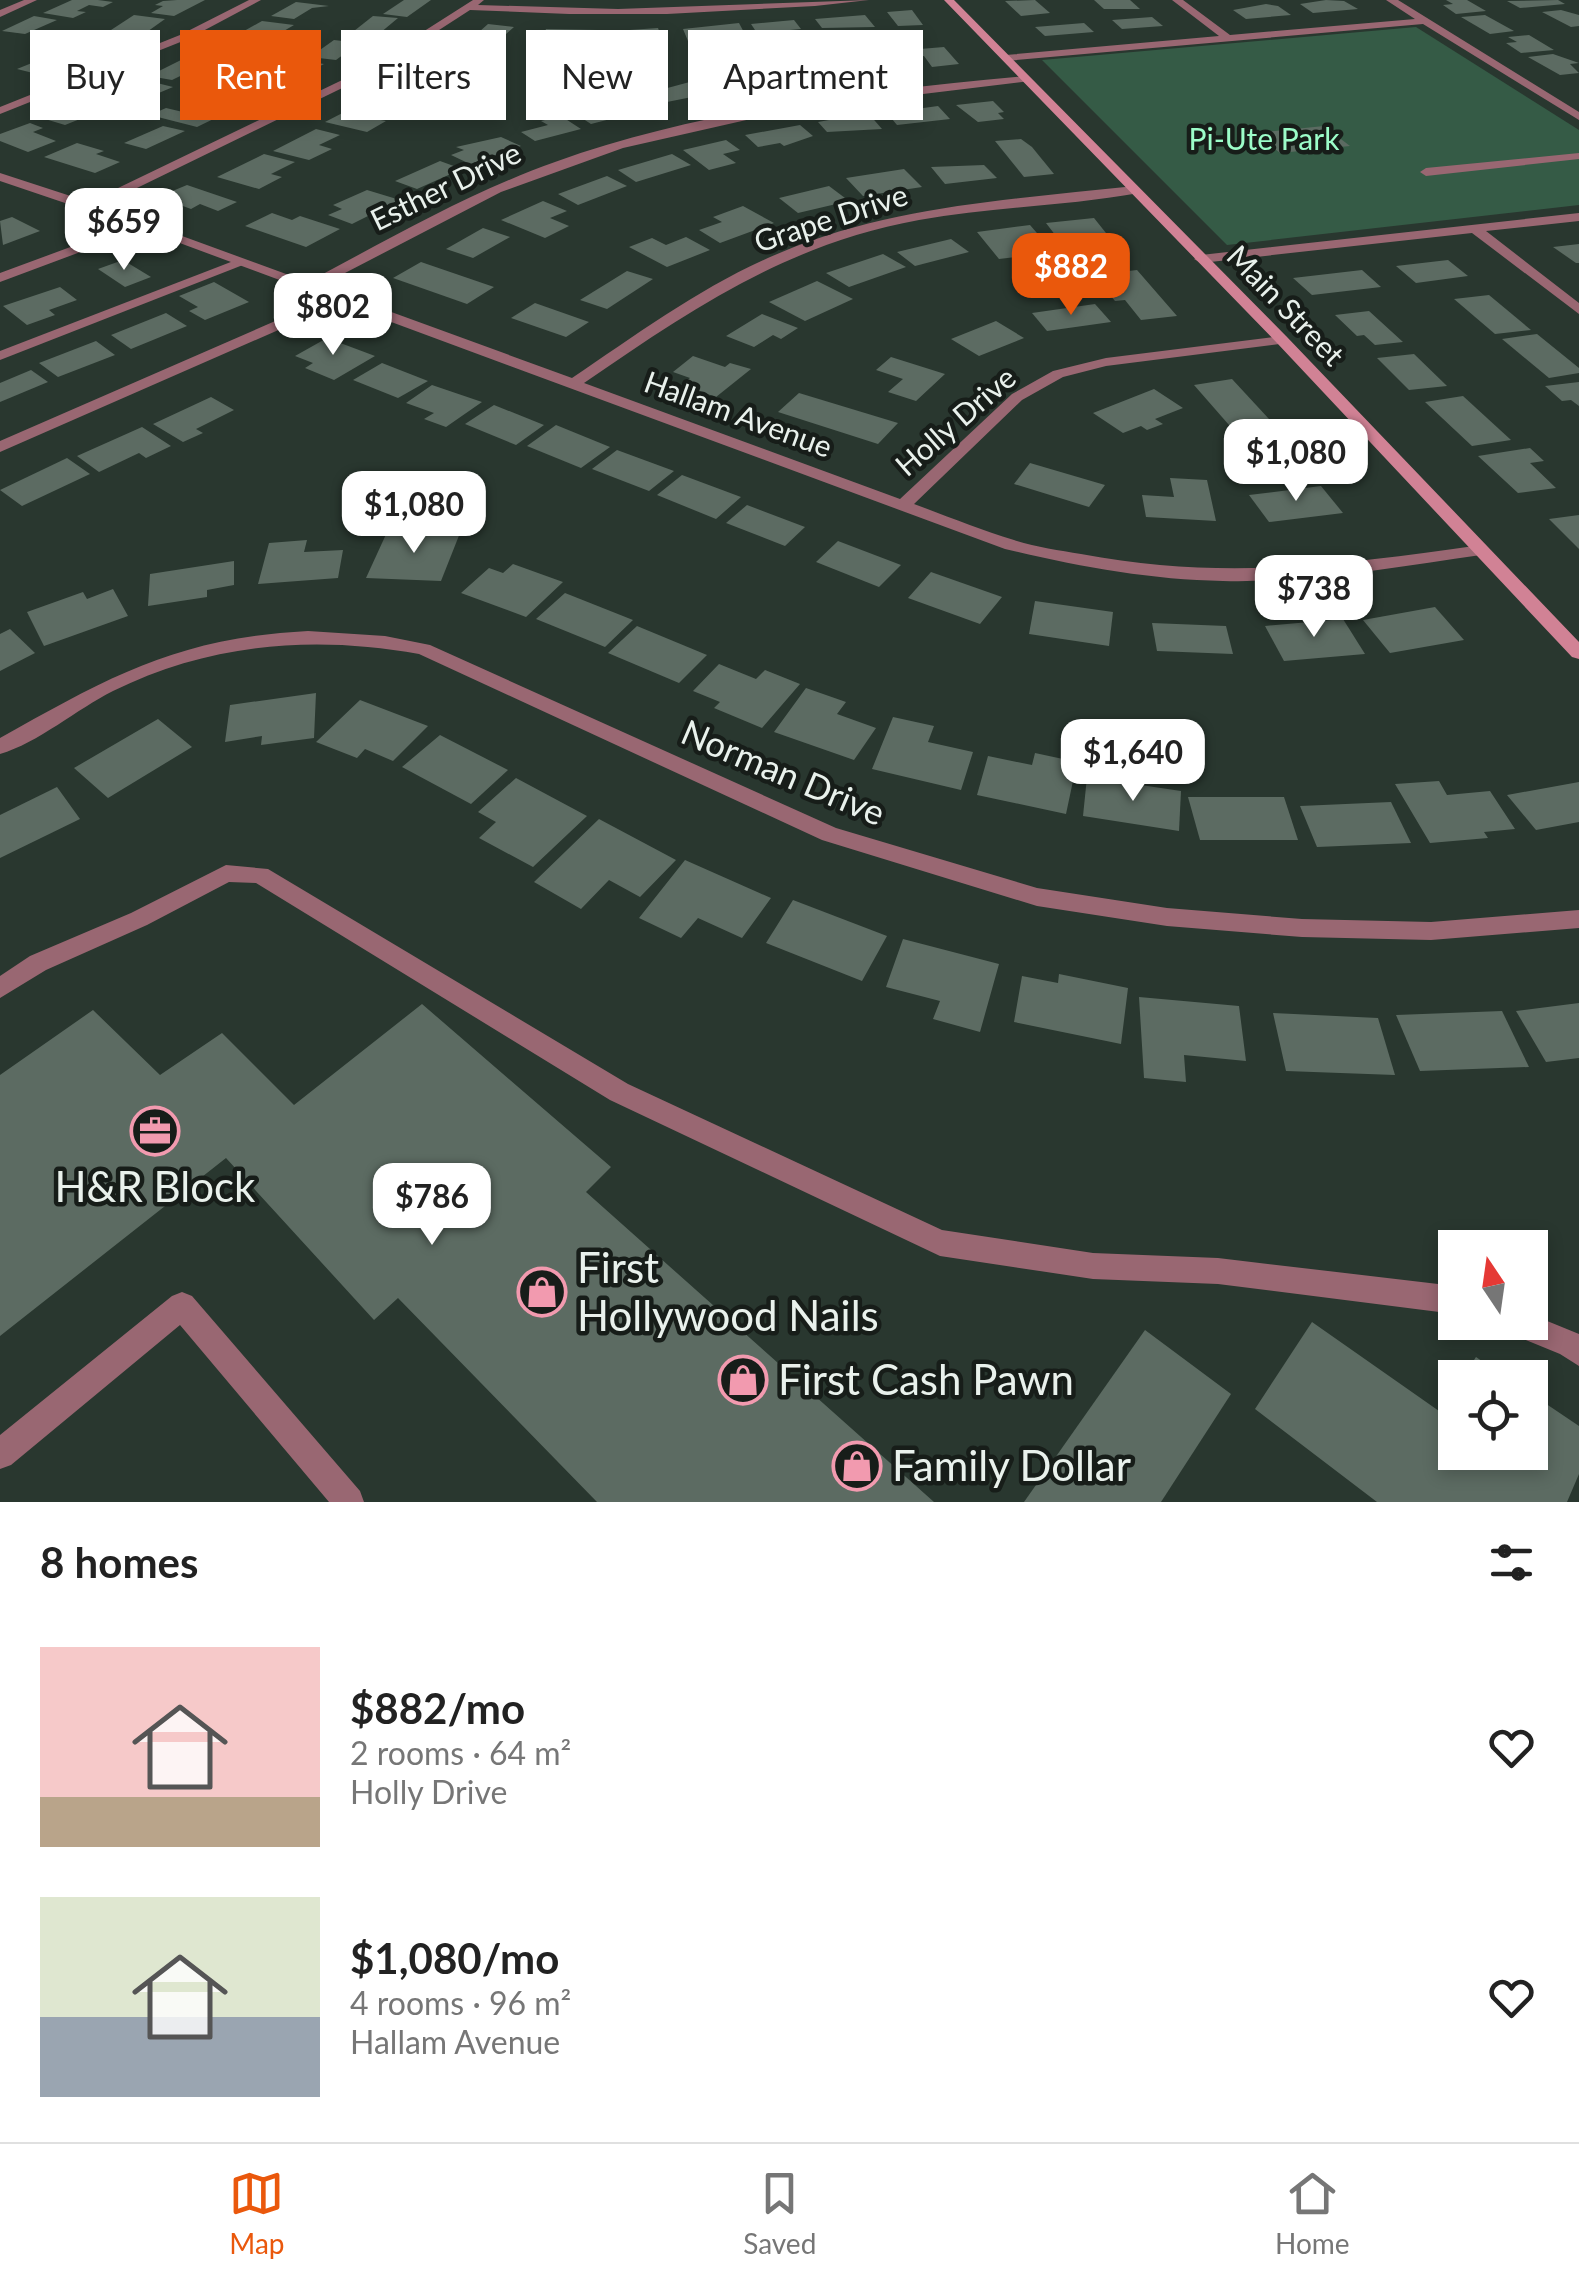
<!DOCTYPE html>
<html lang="en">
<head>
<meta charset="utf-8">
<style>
  :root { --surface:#fff; --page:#f6f6f6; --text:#222; --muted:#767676; --line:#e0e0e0; --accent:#ea580c }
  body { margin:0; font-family:Lato,sans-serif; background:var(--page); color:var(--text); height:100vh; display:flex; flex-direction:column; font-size:38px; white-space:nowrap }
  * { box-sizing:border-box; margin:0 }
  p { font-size:32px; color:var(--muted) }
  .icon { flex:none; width:55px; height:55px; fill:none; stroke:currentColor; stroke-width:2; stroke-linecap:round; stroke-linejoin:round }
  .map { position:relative; height:1502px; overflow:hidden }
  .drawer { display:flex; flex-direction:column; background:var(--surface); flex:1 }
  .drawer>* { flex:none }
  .guide { position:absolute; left:30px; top:30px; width:1000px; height:90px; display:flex; gap:20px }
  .needle { width:65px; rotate:347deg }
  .tools { position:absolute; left:1438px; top:1230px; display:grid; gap:20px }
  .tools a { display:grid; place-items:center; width:110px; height:110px; border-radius:0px; background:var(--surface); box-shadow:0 5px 15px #0003; font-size:50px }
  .price { position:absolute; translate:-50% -85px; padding:0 22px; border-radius:20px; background:#fff; color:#222; font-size:32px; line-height:65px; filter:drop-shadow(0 2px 5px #0008) }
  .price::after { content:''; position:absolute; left:50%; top:60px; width:30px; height:22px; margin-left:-15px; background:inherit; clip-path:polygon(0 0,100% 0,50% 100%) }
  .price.selected { background:var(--accent); color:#fff }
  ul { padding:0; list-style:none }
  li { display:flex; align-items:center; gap:30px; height:250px; padding:0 40px }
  li span { display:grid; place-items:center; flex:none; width:280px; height:200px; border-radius:0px; color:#555 }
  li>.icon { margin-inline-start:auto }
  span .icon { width:120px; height:120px; fill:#fffc; stroke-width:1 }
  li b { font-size:42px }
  h2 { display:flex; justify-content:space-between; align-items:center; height:120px; padding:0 40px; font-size:42px }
  .pill { padding:0 35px; border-radius:0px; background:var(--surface); box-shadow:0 5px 15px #0003; font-size:35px; line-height:90px }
  .pill.selected { background:var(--accent); color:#fff }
  .tab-bar { display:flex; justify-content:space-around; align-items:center; height:140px; border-top:2px solid var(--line); background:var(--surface); font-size:28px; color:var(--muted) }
  .tab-bar a { display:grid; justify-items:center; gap:5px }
  .tab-bar .selected { color:var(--accent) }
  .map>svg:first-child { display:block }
  .green { fill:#355b46 }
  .building { fill:#5c6b62 }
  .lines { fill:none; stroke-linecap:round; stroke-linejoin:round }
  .lane { fill:#996772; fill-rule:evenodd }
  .street { fill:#996772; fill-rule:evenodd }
  .secondary { fill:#d18295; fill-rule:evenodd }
  .labels { text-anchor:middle; stroke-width:9; stroke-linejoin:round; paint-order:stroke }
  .far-park-label { font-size:30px; fill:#9cfdc9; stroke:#171d19 }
  .far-street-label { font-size:30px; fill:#e9f1ec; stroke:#171d19 }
  .street-label { font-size:35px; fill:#e9f1ec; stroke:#171d19 }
  .near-poi-label { font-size:42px; fill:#e9f1ec; stroke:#171d19; text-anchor:start }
</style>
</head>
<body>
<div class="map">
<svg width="1579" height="1502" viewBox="0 0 1579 1502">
  <rect width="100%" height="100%" fill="#29372f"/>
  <path class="green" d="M1416,27L1579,130V205L1227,245L1042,60Z"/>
  <g class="building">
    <path d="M72,0H98L113,2L103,7L89,5L77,11L86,12L73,18L43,13Z"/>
    <path d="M177,0H205L174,16L151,13L163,6L155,5L163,1Z"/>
    <path d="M404,0H431L407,17L383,14Z"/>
    <path d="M1035,0L1050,13L1021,16L1005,1Z"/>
    <path d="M1094,0H1130L1140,9H1104Z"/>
    <path d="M1326,0L1344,1L1358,9L1313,13L1300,4Z"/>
    <path d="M1446,0H1467L1486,11L1456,14L1443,5L1453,4Z"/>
    <path d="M1558,0L1565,4L1520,8L1507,1Z"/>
    <path d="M296,2L329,6L312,8L294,19L271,16Z"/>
    <path d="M1266,4L1278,6L1291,15L1246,19L1233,10Z"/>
    <path d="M912,10L923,25L898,26L887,12Z"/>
    <path d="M1561,10L1579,15V26L1571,27L1542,12Z"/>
    <path d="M134,15L165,19L144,34L111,30Z"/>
    <path d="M865,15L875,27L822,28L815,19Z"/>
    <path d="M1485,15L1514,31L1490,34L1461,17Z"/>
    <path d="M34,16L57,20L25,34L2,31Z"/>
    <path d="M373,16L398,18L380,33L354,31Z"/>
    <path d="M1152,17L1163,26L1122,29L1112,20Z"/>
    <path d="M794,20L801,29L757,33L751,24Z"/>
    <path d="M262,21L294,25L277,35L260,38L237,35Z"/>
    <path d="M739,23L748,40L688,41L683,29Z"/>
    <path d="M1084,23L1094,32L1045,36L1035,27Z"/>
    <path d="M488,24L514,27L496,43L470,40Z"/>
    <path d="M658,28L662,39L617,40L615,31Z"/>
    <path d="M546,29L598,30L595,40L542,39Z"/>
    <path d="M98,33L124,38L84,55L64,51Z"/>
    <path d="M1529,35L1554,50L1521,53L1506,43L1517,42L1508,37Z"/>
    <path d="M227,38L249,41L215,58L193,54Z"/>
    <path d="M334,40L359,43L336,60L310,57Z"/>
    <path d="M944,47L959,64L932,67L924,56L914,57L908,50Z"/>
    <path d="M54,54L74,58L37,74L17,69Z"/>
    <path d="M1553,54L1579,63L1570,64L1579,73L1560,75L1528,57Z"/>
    <path d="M185,58L207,63L172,80L149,76Z"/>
    <path d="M443,59L467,63L439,81L414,77Z"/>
    <path d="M896,59L905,69L860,74L851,63Z"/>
    <path d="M300,60L324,64L293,80L270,75Z"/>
    <path d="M829,62L843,76L790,83L781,73Z"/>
    <path d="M746,70L754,77L772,75L782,85L731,92L714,75Z"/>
    <path d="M141,79L173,87L154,95L143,92L118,103L96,97Z"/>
    <path d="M253,79L289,86L246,104L217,98Z"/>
    <path d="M697,80L712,93L662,103L649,93Z"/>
    <path d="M403,81L437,87L418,98L409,97L397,104L372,100Z"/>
    <path d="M90,101L110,107L65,125L45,119Z"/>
    <path d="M207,101L236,108L197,127L150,115L166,108L183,112Z"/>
    <path d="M590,101L598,106L615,101L634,113L591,124L565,107Z"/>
    <path d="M993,101L1004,112L998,113L1004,119L978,122L956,105Z"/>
    <path d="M356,106L387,113L375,119L386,121L367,132L325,122Z"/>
    <path d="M938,106L950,119L897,125L887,113Z"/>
    <path d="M868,113L882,129L827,132L818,122Z"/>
    <path d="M561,116L581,129L535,141L521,132L548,125L541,121Z"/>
    <path d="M30,123L43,128L33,132L56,141L28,152L0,141V134Z"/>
    <path d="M800,125L813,136L784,146L780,143L758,147L745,135Z"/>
    <path d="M163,126L185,131L146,149L124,143Z"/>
    <path d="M1324,126L1350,146L1280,153L1255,133Z"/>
    <path d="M316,129L340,135L319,145L332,149L309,160L273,151Z"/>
    <path d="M501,137L521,146L470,164L451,155L464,150L456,147Z"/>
    <path d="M1021,139L1032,147L1054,174L1024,177L995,141Z"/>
    <path d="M726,140L740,150L723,154L736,163L709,170L683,150Z"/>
    <path d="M77,143L104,151L96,154L120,162L95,173L44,157Z"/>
    <path d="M264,154L295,162L271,174L282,177L259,189L217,177Z"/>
    <path d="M672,154L691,165L636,182L618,170Z"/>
    <path d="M440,161L462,169L417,189L395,181Z"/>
    <path d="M984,165L997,178L945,184L931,167Z"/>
    <path d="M904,169L922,187L863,196L846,178Z"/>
    <path d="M607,176L627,186L578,205L558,194Z"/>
    <path d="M187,185L237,202L218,211L200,204L191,209L158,197Z"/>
    <path d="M829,186L849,201L798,213L779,198Z"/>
    <path d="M367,190L400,200L352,224L328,215L342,209L333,205Z"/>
    <path d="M543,201L567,211L550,218L569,226L545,238L501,220Z"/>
    <path d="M743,206L774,223L720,243L699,230L722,222L713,217Z"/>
    <path d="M272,213L292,220L300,216L340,229L306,247L245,226Z"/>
    <path d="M12,217L40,231L3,245L0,221Z"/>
    <path d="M1094,218L1118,248L1084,252L1073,239L1059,240L1046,223Z"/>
    <path d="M1030,225L1043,240L1032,242L1042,254L999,259L977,232Z"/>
    <path d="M483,228L510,237L473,258L446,249Z"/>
    <path d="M686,237L710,250L667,267L629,247L652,238L666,245Z"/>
    <path d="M951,239L969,252L915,266L897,252Z"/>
    <path d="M1579,244V263H1576L1553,247Z"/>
    <path d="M883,254L906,267L849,287L826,273Z"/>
    <path d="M123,260L151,277L125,287L98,269Z"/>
    <path d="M1448,260L1468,276L1416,283L1396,266Z"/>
    <path d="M421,262L494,287L467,304L393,278Z"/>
    <path d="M1137,270L1177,316L1141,320L1125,300L1115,301L1105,289L1114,287L1103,274Z"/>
    <path d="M1362,270L1381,287L1312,295L1293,278Z"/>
    <path d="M627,271L653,279L607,309L580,300Z"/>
    <path d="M817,281L853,299L805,321L769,302Z"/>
    <path d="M214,282L249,302L205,320L189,311L198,307L179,296Z"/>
    <path d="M60,287L77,300L49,310L55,315L27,325L3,306Z"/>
    <path d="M1489,295L1531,330L1495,334L1454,299Z"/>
    <path d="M535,303L589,322L566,337L511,318Z"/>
    <path d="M1095,304L1111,322L1047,331L1032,313Z"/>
    <path d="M1369,311L1403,342L1375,345L1364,335L1357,336L1335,315Z"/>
    <path d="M166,313L187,326L131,349L111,335Z"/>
    <path d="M762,314L798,328L781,339L773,335L754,347L726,336Z"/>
    <path d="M996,321L1024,338L979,356L951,339Z"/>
    <path d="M1537,334L1579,368V373L1549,378L1502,339Z"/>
    <path d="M327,338L375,356L334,380L305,368L313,363L295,356Z"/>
    <path d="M96,341L115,355L58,377L39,363Z"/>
    <path d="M1414,354L1447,386L1409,390L1377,358Z"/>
    <path d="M693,356L725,367L730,363L751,369L716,397L681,385L690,378L673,372Z"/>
    <path d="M891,357L945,374L916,401L888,392L903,379L876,370Z"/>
    <path d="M382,363L428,381L398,398L353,380Z"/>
    <path d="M31,370L48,382L0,402V383Z"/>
    <path d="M1232,379L1269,419L1229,425L1194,385Z"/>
    <path d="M1579,382V406L1571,400L1562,401L1545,386Z"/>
    <path d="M432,385L482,402L446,427L424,419L434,413L406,403Z"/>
    <path d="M1154,389L1183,408L1155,419L1163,424L1147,430L1141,426L1123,433L1093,413Z"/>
    <path d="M799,393L898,423L878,444L778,412Z"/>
    <path d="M1463,396L1511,440L1472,446L1425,402Z"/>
    <path d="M211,397L234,410L196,429L203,433L183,442L153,424Z"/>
    <path d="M494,405L544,425L516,445L465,424Z"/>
    <path d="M556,425L610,447L581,468L527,446Z"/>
    <path d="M142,427L171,446L146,458L139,453L99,472L77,456Z"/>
    <path d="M1530,448L1544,461L1530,463L1556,488L1518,493L1478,456Z"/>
    <path d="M617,450L674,471L649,491L592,469Z"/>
    <path d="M67,458L90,474L22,506L0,490Z"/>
    <path d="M1030,463L1105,485L1089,507L1014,484Z"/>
    <path d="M682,475L741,497L716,519L657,495Z"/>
    <path d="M1170,478L1207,480L1216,521L1146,517L1142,495L1174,497Z"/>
    <path d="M1321,486L1343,513L1269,522L1249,495Z"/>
    <path d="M747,505L805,527L785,546L726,523Z"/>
    <path d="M1579,515V549L1549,519Z"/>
    <path d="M388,530L460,533L441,581L366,578Z"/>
    <path d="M307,540L304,552L343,550L338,578L258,584L269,543Z"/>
    <path d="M838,541L901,565L879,587L816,562Z"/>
    <path d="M234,561V585L207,590V597L148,606L150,574Z"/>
    <path d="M513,564L563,582L526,617L461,593L489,568L503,573Z"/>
    <path d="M931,572L1002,597L980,624L908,598Z"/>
    <path d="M113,589L128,616L44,646L27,612L83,592L87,599Z"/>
    <path d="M565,593L633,620L605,647L536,619Z"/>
    <path d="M1035,601L1113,612L1109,646L1029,634Z"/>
    <path d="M1435,607L1464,640L1390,653L1363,620Z"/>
    <path d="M1343,619L1365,654L1284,661L1265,626Z"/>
    <path d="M1152,623L1226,626L1233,654L1157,651Z"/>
    <path d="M637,626L707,655L679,683L608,653Z"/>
    <path d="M10,629L35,653L0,671V634Z"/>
    <path d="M719,664L756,679L765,670L800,684L762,728L714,708L720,702L693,691Z"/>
    <path d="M806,688L846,702L837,714L876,728L854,760L774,732Z"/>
    <path d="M316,693L314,738L261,745L262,736L225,742L230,705Z"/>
    <path d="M360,700L428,726L393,761L365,749L357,758L316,742Z"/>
    <path d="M893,717L934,726L928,742L973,752L961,790L872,769Z"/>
    <path d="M158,719L192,747L108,798L74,768Z"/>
    <path d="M440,735L508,770L471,804L402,767Z"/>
    <path d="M1035,753L1077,762L1066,814L977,795L988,756L1032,765Z"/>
    <path d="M1087,777L1181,791L1179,831L1083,816Z"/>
    <path d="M516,778L587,816L533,867L479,838L496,822L478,812Z"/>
    <path d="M1439,781L1447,795L1490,791L1515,829L1484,832L1488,838L1430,843L1395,784Z"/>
    <path d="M1579,782V822L1536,830L1507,795Z"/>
    <path d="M57,787L80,819L0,858V815Z"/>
    <path d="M1188,797H1284L1298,840H1200Z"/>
    <path d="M1391,802L1411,843L1317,847L1300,806Z"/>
    <path d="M599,819L676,860L640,897L609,880L581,909L534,882Z"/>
    <path d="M685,860L771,898L742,938L698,918L681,938L639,918Z"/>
    <path d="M793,900L887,936L862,981L766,943Z"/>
    <path d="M903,939L999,964L980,1032L933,1019L940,1001L886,987Z"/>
    <path d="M1059,974L1128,988L1121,1044L1014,1022L1022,976L1058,983Z"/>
    <path d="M1139,997L1239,1006L1246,1061L1184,1055L1186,1082L1144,1078Z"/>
    <path d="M1579,1003V1058L1546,1062L1516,1011Z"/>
    <path d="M422,1004L611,1167L586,1192L934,1502H597L398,1298L374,1320L226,1158L0,1336V1075L93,1010L160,1075L222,1033L294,1105Z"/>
    <path d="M1502,1011L1529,1067L1420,1071L1396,1015Z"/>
    <path d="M1273,1013L1378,1018L1395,1075L1286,1071Z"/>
    <path d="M1312,1322L1439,1411L1455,1388V1452H1530V1393L1579,1426V1474L1567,1502H1377L1255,1409Z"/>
    <path d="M1145,1330L1231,1394L1161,1502H1024Z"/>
    <path d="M1476,1357L1506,1378H1462Z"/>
  </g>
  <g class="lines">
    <g class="lane">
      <path d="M1579,153V159L1426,176L1420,172L1426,168Z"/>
      <path d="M236,260L248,263L0,360V351Z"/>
      <path d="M226,865L268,869L628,1084L942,1230L1093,1253L1218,1258L1455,1286V1314L1218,1284L1093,1279L940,1256L610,1100L256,883L229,882L147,925L46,970L0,998V976L30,956L131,913Z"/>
      <path d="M182,1292L192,1296L360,1491L364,1502H329L180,1325L11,1465L0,1469V1435L172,1296Z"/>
      <path d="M1530,1314L1579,1334V1366L1560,1354L1506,1332L1502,1322H1530Z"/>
    </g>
    <g class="street">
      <path d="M24,0H37L0,17V10Z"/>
      <path d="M249,0H261L188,39L0,114V107L180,35Z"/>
      <path d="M473,0H484L478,5L618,9L869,0L815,6L667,14H569L470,10L371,74L100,206L308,282C389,239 468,193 555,162C706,108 867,91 1026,76L1031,79L1030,81L791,110L623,148L501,192L320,286L572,378C639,333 706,283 782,252C893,205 1017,199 1135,186L1141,190L1139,193C1067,206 992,207 919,220C787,244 692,309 584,383L900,499L1012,394L1053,371L1106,358L1282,336L1287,337V343L1106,366L1063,377L1022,400L914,504C947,516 980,530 1014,540C1035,547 1059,550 1081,554C1225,581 1338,565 1481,545L1490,550L1481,555C1396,567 1310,583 1223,581C1150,580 1076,566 1005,549L340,303L0,452V441L328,298L142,229L0,282V273L130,225L0,181V173L89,202L363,70Z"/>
      <path d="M1172,0H1183L1230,35L1415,19L1386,0H1398L1579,112V120L1423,24L1006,61L1001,58L1006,55L1219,36Z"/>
      <path d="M1579,213V221L1486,231L1579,303V314L1472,233L1201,263L1194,259L1201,255Z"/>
      <path d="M308,631L385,636L430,645L836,828L1037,888L1167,908L1302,919L1431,922L1579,910V928L1431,940L1302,937L1167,926L1037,906L822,840L419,654C314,635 210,643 113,691C77,709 38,743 0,754V738C111,676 177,638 308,631Z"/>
    </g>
    <path class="secondary" d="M944,0H954L1287,337L1579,642V659L1572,657L1277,343Z"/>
  </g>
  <defs>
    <g id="office-ring" transform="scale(2.5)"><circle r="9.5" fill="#171d19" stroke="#f29aaf" stroke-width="1.5"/><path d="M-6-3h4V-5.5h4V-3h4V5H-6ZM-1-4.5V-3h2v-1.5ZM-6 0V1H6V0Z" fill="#f29aaf"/></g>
    <g id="shop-ring" transform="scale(2.5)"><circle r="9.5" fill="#171d19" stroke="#f29aaf" stroke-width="1.5"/><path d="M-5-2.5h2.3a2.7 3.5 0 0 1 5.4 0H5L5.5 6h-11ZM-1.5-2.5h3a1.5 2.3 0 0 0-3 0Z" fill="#f29aaf"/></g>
  </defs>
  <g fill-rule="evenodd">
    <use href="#office-ring" x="155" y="1131"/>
    <use href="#shop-ring" x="542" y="1292"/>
    <use href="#shop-ring" x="743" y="1380"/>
    <use href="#shop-ring" x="857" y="1466"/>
  </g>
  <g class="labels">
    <g class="far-park-label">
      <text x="1264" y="150">Pi-Ute Park</text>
    </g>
    <g class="far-street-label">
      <text transform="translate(446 187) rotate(-26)" y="10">Esther Drive</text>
      <text transform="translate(831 219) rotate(-18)" y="10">Grape Drive</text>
      <text transform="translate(1285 306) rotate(46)" y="10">Main Street</text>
      <text transform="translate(738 415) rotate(20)" y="10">Hallam Avenue</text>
      <text transform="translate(956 422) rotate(-41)" y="10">Holly Drive</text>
    </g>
    <g class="street-label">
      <text transform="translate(783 773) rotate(23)" y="12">Norman Drive</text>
    </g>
    <g class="near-poi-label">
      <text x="155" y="1202" text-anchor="middle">H&amp;R Block</text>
      <text x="577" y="1283">First<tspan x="577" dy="48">Hollywood Nails</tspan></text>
      <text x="778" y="1395">First Cash Pawn</text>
      <text x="892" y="1481">Family Dollar</text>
    </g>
  </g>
</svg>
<div class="tools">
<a><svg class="needle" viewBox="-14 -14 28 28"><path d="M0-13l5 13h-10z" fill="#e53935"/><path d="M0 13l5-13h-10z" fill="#767676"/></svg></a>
<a><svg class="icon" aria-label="locate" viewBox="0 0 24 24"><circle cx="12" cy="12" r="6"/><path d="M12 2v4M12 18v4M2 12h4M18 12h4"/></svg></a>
</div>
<b class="price" style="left:124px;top:273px">$659</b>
<b class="price selected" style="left:1071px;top:318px">$882</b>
<b class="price" style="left:333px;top:358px">$802</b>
<b class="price" style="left:1296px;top:504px">$1,080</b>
<b class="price" style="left:414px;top:556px">$1,080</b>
<b class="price" style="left:1314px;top:640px">$738</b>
<b class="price" style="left:1133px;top:804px">$1,640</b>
<b class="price" style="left:432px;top:1248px">$786</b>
<div class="guide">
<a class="pill">Buy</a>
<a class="pill selected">Rent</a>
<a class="pill">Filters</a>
<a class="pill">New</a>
<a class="pill">Apartment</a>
</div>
</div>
<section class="drawer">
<h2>8 homes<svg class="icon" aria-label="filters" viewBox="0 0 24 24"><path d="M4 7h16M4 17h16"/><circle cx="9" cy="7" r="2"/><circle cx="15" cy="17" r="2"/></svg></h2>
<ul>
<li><span style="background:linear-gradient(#f6c9c9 75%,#b9a48a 0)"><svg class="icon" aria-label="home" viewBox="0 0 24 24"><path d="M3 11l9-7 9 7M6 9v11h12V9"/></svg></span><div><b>$882/mo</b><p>2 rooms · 64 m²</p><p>Holly Drive</p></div><svg class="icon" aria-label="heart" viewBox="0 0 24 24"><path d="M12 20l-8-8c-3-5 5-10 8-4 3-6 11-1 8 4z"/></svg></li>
<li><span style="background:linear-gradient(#dfe7d0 60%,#9aa5b1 0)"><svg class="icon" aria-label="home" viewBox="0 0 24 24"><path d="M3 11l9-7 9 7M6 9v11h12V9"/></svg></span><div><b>$1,080/mo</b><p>4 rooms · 96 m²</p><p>Hallam Avenue</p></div><svg class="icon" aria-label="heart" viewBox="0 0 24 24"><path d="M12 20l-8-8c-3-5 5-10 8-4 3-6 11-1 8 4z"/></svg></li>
</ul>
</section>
<nav class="tab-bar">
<a class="selected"><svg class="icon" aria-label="map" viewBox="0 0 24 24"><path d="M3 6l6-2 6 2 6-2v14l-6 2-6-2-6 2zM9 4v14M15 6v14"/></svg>Map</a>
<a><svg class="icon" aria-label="saved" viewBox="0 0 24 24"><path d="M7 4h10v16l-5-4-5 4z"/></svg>Saved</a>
<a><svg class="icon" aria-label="home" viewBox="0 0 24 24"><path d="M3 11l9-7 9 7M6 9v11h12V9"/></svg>Home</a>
</nav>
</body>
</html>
